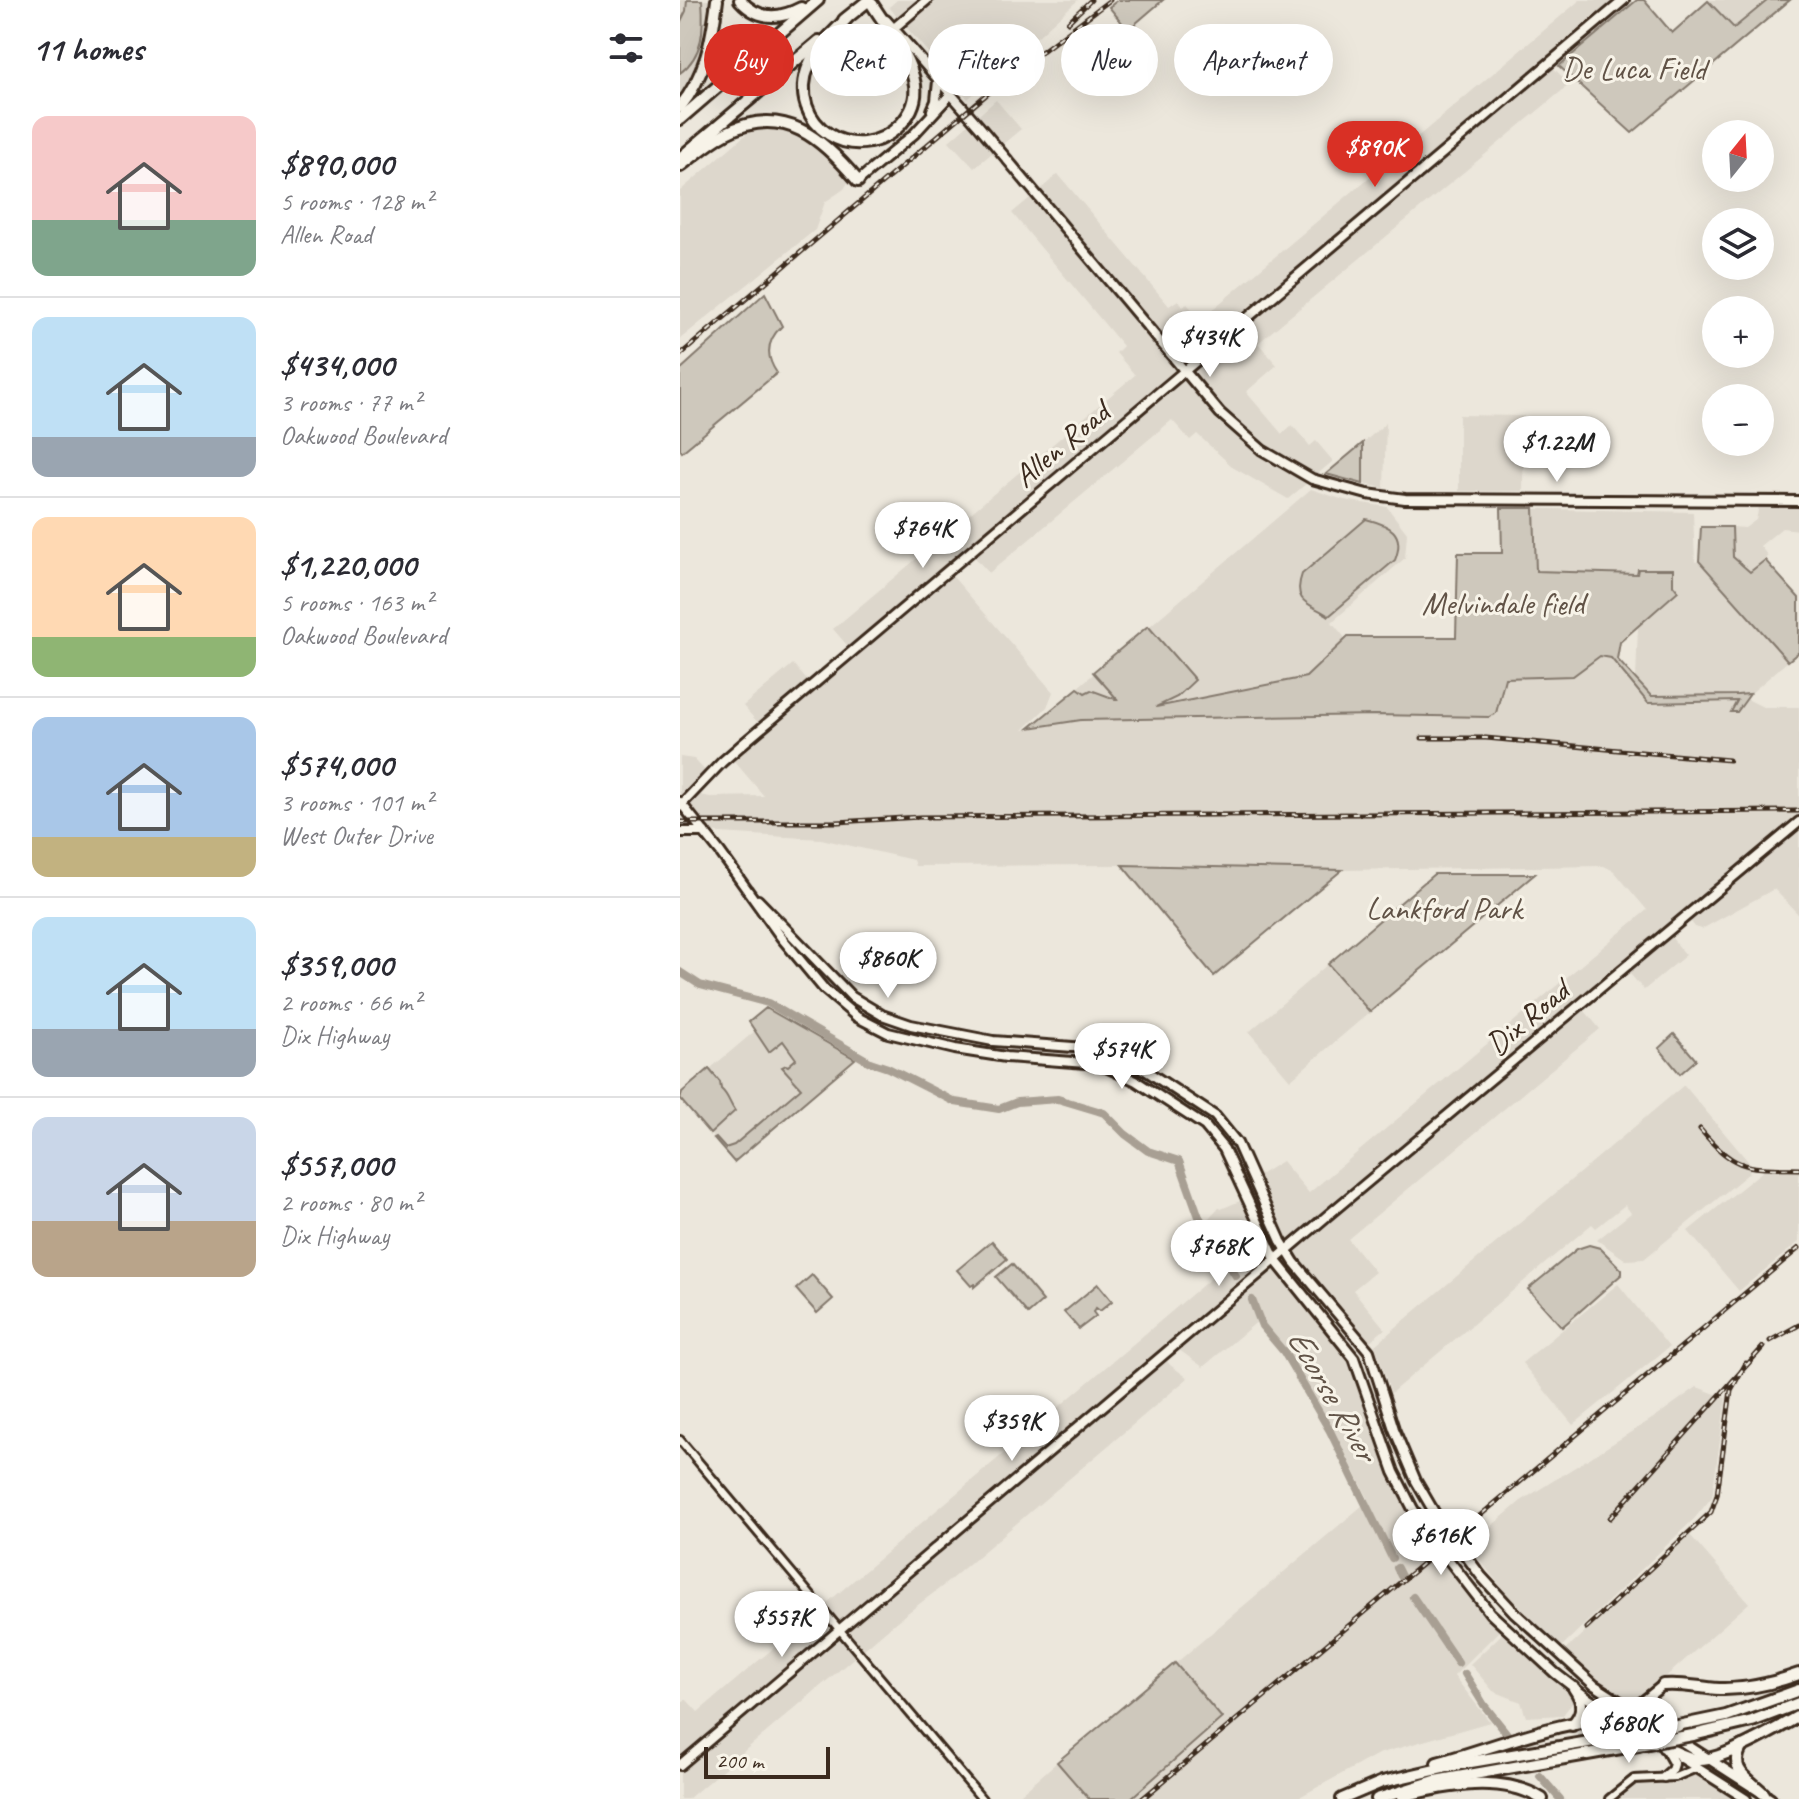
<!DOCTYPE html>
<html lang="en">
<head>
<meta charset="utf-8">
<style>
  :root { --surface:#fff; --page:#f2f2f3; --text:#2b2b33; --muted:#7c7c81; --line:#e1e1e2; --accent:#d93025 }
  body { margin:0; font-family:Caveat,sans-serif; background:var(--page); color:var(--text); height:100vh; display:flex; flex-direction:column; font-size:30px; white-space:nowrap }
  * { box-sizing:border-box; margin:0 }
  p { font-size:26px; color:var(--muted) }
  .icon { flex:none; width:44px; height:44px; fill:none; stroke:currentColor; stroke-width:2; stroke-linecap:round; stroke-linejoin:round }
  .map { position:relative; flex:1; overflow:hidden }
  .side { display:flex; flex-direction:column; background:var(--surface); width:680px }
  .side>* { flex:none }
  .banner { position:absolute; left:24px; top:24px; width:760px; height:72px; display:flex; gap:16px }
  .needle { width:52px; rotate:18deg }
  .buttons { position:absolute; left:1022px; top:120px; display:grid; gap:16px }
  .buttons a { display:grid; place-items:center; width:72px; height:72px; border-radius:50%; background:var(--surface); box-shadow:0 8px 32px #0002; font-size:40px }
  .scale { position:absolute; left:24px; bottom:20px; width:126px; box-sizing:border-box; padding-left:8px; border:4px solid #3b2a1e; border-top:0; font-size:22px; line-height:28px; white-space:nowrap; color:#3b2a1e; -webkit-text-stroke:6px #f7f3e8; paint-order:stroke }
  .price { position:absolute; translate:-50% -68px; padding:0 18px; border-radius:28px; background:#fff; color:#222; font-size:26px; line-height:52px; filter:drop-shadow(0 2px 4px #0008) }
  .price::after { content:''; position:absolute; left:50%; top:48px; width:24px; height:18px; margin-left:-12px; background:inherit; clip-path:polygon(0 0,100% 0,50% 100%) }
  .price.active { background:var(--accent); color:#fff }
  ul { padding:0; list-style:none }
  li { display:flex; align-items:center; gap:24px; height:200px; padding:0 32px }
  li+li { border-top:2px solid var(--line) }
  li span { display:grid; place-items:center; flex:none; width:224px; height:160px; border-radius:16px; color:#555 }
  li>.icon { margin-inline-start:auto }
  span .icon { width:96px; height:96px; fill:#fffc; stroke-width:1 }
  li b { font-size:34px }
  h2 { display:flex; justify-content:space-between; align-items:center; height:96px; padding:0 32px; font-size:34px }
  .tag { padding:0 28px; border-radius:36px; background:var(--surface); box-shadow:0 8px 32px #0002; font-size:28px; line-height:72px }
  .tag.active { background:var(--accent); color:#fff }
  main { display:flex; flex:1; min-height:0 }
  .map>svg:first-child { display:block }
  .built { fill:#ddd7cc }
  .green { fill:#cec8bc; stroke:#84796d; stroke-width:2 }
  .lines { fill:none; stroke-linecap:round; stroke-linejoin:round }
  .river { stroke:#a89f93; stroke-width:8 }
  .minor-casing { stroke:#3b2a1e; stroke-width:12 }
  .major-casing { stroke:#3b2a1e; stroke-width:14 }
  .highway-casing { stroke:#3b2a1e; stroke-width:16 }
  .minor { stroke:#f7f3e8; stroke-width:6 }
  .major { stroke:#f7f3e8; stroke-width:8 }
  .highway { stroke:#f7f3e8; stroke-width:10 }
  .rail-casing { stroke:#3b2a1e; stroke-width:5 }
  .rail { stroke:#f7f3e8; stroke-width:2; stroke-dasharray:6; stroke-linecap:butt }
  .highway-bridge-casing { stroke:#3b2a1e; stroke-width:16; stroke-linecap:butt }
  .highway-bridge { stroke:#f7f3e8; stroke-width:10 }
  .labels { text-anchor:middle; stroke-width:6; stroke-linejoin:round; paint-order:stroke }
  .park-label { font-size:32px; fill:#605246; stroke:#f7f3e8 }
  .street-label { font-size:32px; fill:#3b2a1e; stroke:#f7f3e8 }
  .water-label { font-size:34px; font-style:italic; fill:#615347; stroke:#f7f3e8 }
</style>
</head>
<body>
<main>
<section class="side">
<h2>11 homes<svg class="icon" aria-label="filters" viewBox="0 0 24 24"><path d="M4 7h16M4 17h16"/><circle cx="9" cy="7" r="2"/><circle cx="15" cy="17" r="2"/></svg></h2>
<ul>
<li><span style="background:linear-gradient(#f6c9c9 65%,#7fa58c 0)"><svg class="icon" aria-label="home" viewBox="0 0 24 24"><path d="M3 11l9-7 9 7M6 9v11h12V9"/></svg></span><div><b>$890,000</b><p>5 rooms · 128 m²</p><p>Allen Road</p></div></li>
<li><span style="background:linear-gradient(#bfe0f5 75%,#9aa5b1 0)"><svg class="icon" aria-label="home" viewBox="0 0 24 24"><path d="M3 11l9-7 9 7M6 9v11h12V9"/></svg></span><div><b>$434,000</b><p>3 rooms · 77 m²</p><p>Oakwood Boulevard</p></div></li>
<li><span style="background:linear-gradient(#ffd9b3 75%,#8fb573 0)"><svg class="icon" aria-label="home" viewBox="0 0 24 24"><path d="M3 11l9-7 9 7M6 9v11h12V9"/></svg></span><div><b>$1,220,000</b><p>5 rooms · 163 m²</p><p>Oakwood Boulevard</p></div></li>
<li><span style="background:linear-gradient(#a9c7e8 75%,#c2b280 0)"><svg class="icon" aria-label="home" viewBox="0 0 24 24"><path d="M3 11l9-7 9 7M6 9v11h12V9"/></svg></span><div><b>$574,000</b><p>3 rooms · 101 m²</p><p>West Outer Drive</p></div></li>
<li><span style="background:linear-gradient(#bfe0f5 70%,#9aa5b1 0)"><svg class="icon" aria-label="home" viewBox="0 0 24 24"><path d="M3 11l9-7 9 7M6 9v11h12V9"/></svg></span><div><b>$359,000</b><p>2 rooms · 66 m²</p><p>Dix Highway</p></div></li>
<li><span style="background:linear-gradient(#c9d6e8 65%,#b9a48a 0)"><svg class="icon" aria-label="home" viewBox="0 0 24 24"><path d="M3 11l9-7 9 7M6 9v11h12V9"/></svg></span><div><b>$557,000</b><p>2 rooms · 80 m²</p><p>Dix Highway</p></div></li>
</ul>
</section>
<div class="map">
<svg width="1119" height="1799" viewBox="0 0 1119 1799">
  <rect width="100%" height="100%" fill="#ece7dc"/>
  <filter id="ink" filterUnits="userSpaceOnUse"><feTurbulence type="fractalNoise" baseFrequency=".0125" numOctaves="2"/><feDisplacementMap in="SourceGraphic" scale="16" xChannelSelector="R" yChannelSelector="G"/><feConvolveMatrix kernelMatrix="1 2 1 2 8 2 1 2 1" color-interpolation-filters="sRGB"/></filter>
  <g filter="url(#ink)">
    <g class="built">
      <path d="M0,0H33L28,38L18,72L0,102Z"/>
      <path d="M217,0H398L288,99L209,7Z"/>
      <path d="M900,0H944L869,64L890,84L578,343L597,365L566,392L602,434L612,425L630,446L636,441L653,461L608,499L554,468L517,434L510,440L492,420L309,573L290,552L268,571L373,692L367,707L343,730L401,720L695,715L825,678L893,676L920,656H932L956,679L958,626L997,591L993,585L895,642L651,655L582,715L377,705L631,489L664,500L707,507L727,533L725,558L652,622L666,639L777,637L778,553H822L821,508L1013,512L1015,562L1019,561L1108,661L1070,694L1059,695L1083,707H1119V915L1094,889L1022,929L1015,927L1006,915L986,931L1006,955L964,990L944,967L900,1005L920,1029L668,1239L695,1272L673,1290L705,1329L685,1345L614,1262L573,1179L602,1161L629,1193L967,910L934,871L924,866L662,870L442,865L235,866L233,860L141,839L24,832L0,806V757L14,759L29,775L12,793L30,797L84,796L49,755L82,727L63,706L113,664L131,685L172,651L153,629L455,375L436,353L443,346L332,213L362,188L378,174L489,306L498,300L503,307L507,304L521,319Z"/>
      <path d="M1027,0H1085L1054,28Z"/>
      <path d="M316,100L341,129L294,168L269,141Z"/>
      <path d="M92,128L113,131L130,139L145,149L169,181L164,189L145,202L135,230L0,339V191L71,130Z"/>
      <path d="M779,415L844,416L843,491H779Z"/>
      <path d="M706,423L704,488L683,484V443Z"/>
      <path d="M1079,506H1119V530L1102,528L1080,546L1088,556L1070,571L1053,557L1052,527L1065,528L1076,520Z"/>
      <path d="M648,964L690,1012L610,1080L569,1032Z"/>
      <path d="M94,1015L175,1059L54,1162L0,1099V1094Z"/>
      <path d="M1004,1085L1072,1166L1069,1173L964,1259L946,1260L917,1240L951,1213L945,1205L916,1228L912,1224L711,1393L695,1345Z"/>
      <path d="M1084,1170L1119,1171V1242L1059,1291L1008,1231Z"/>
      <path d="M567,1198L590,1252L667,1346L733,1509L824,1626L774,1676L810,1722L698,1754L616,1799H450L542,1718L496,1663L689,1500L667,1456L650,1431L604,1352L579,1320L523,1367L495,1347L484,1356L490,1365L508,1378L264,1585L217,1621L8,1799H0V1704L6,1699L18,1712L543,1268L551,1260L527,1220L539,1207L541,1209Z"/>
      <path d="M938,1284L989,1347L893,1425L842,1363Z"/>
      <path d="M1017,1387L1046,1398L1032,1497L1014,1519L881,1647L832,1600L788,1546L841,1501L975,1417Z"/>
      <path d="M1010,1535L1069,1603L955,1704L931,1691L885,1650Z"/>
      <path d="M822,1634L895,1699L883,1715L846,1717L841,1702L813,1691L790,1664Z"/>
      <path d="M377,1762L409,1799H334L360,1777Z"/>
      <path d="M1017,1768L1066,1799H929L948,1782L989,1778Z"/>
    </g>
    <g class="green">
      <path d="M7,0H22C24,28 24,55 0,73V23L6,11Z"/>
      <path d="M438,0H483L448,30L429,7Z"/>
      <path d="M957,0H964L992,33L1028,1L1054,28L1088,0H1110L952,133L879,66Z"/>
      <path d="M85,293L102,326C87,340 85,356 97,373L2,452L0,449V370Z"/>
      <path d="M683,443V484L646,474Z"/>
      <path d="M821,508H854L856,571L957,574L958,569H993V585L998,591L940,642L937,659L971,696L1057,695L1070,694L1057,712H1051L1057,701L968,703L931,658L920,656L893,676L825,678L816,713L809,717L695,715L401,720L349,728L398,688L405,693L411,690L438,700L413,672L468,626L515,680L497,697L476,707L626,677L668,637H776L778,553H822Z"/>
      <path d="M686,519C709,525 726,532 715,560L649,616C633,604 611,605 622,574Z"/>
      <path d="M1021,527H1052L1053,557L1070,572L1085,560L1119,598V652L1108,661L1019,561Z"/>
      <path d="M442,865L662,870L534,976Z"/>
      <path d="M754,874H855L690,1012L648,964Z"/>
      <path d="M86,1008L175,1059L54,1162L34,1139L36,1138L45,1148L54,1145L121,1088L102,1067L106,1065L108,1066L116,1059L103,1041L89,1052L69,1022Z"/>
      <path d="M994,1034L1016,1060L1000,1074L979,1048Z"/>
      <path d="M29,1069L40,1082L41,1089C49,1096 49,1103 55,1111L30,1134L0,1099L2,1092Z"/>
      <path d="M312,1241L327,1259L294,1287V1284L291,1286L277,1270Z"/>
      <path d="M909,1245L920,1248L942,1270V1274L882,1327L848,1289L897,1249Z"/>
      <path d="M332,1264L363,1301L348,1314L316,1277Z"/>
      <path d="M132,1275L153,1299L137,1313L116,1289Z"/>
      <path d="M418,1284L432,1301L420,1311L416,1308L413,1312L416,1316L399,1329L384,1312Z"/>
      <path d="M495,1663L542,1718L450,1799H409L377,1762Z"/>
    </g>
    <g class="lines">
      <g class="river">
        <path d="M0,972L20,985L88,1003L190,1062L208,1068L275,1102L319,1109L337,1102L378,1099L418,1111L424,1113L445,1134L468,1151L499,1161L519,1217L556,1276"/>
        <path d="M572,1300L582,1326L604,1352L650,1431L712,1558"/>
        <path d="M717,1568L721,1576"/>
        <path d="M733,1597L778,1663"/>
        <path d="M785,1674L804,1705L828,1735"/>
        <path d="M860,1776L880,1799"/>
      </g>
      <g class="minor-casing">
        <g id="minor">
          <path d="M0,1440L302,1799"/>
          <path d="M929,1799L954,1779L995,1777L1017,1768"/>
        </g>
      </g>
      <g class="major-casing">
        <g id="major">
          <path d="M206,20L299,126L540,413L582,450L632,479L687,494L725,499L1119,501"/>
          <path d="M214,28L247,0"/>
          <path d="M252,110L256,101L258,81"/>
          <path d="M178,181L234,134L271,94"/>
          <path d="M0,802L40,852L101,937L144,989L177,1017L208,1033L275,1049L326,1057L406,1063L426,1067L456,1081L525,1126L544,1149L596,1261L674,1358L714,1472L733,1509L758,1546L810,1613L875,1673L906,1697L978,1744"/>
          <path d="M0,806L42,762L65,742L944,0"/>
          <path d="M0,832H24"/>
          <path d="M78,900L172,997L202,1015L231,1025L313,1041L406,1048L426,1053L465,1070L535,1116L557,1143L601,1241L614,1262L689,1351L714,1429L736,1481L757,1517L801,1576L834,1612L914,1685L1091,1799"/>
          <path d="M948,1706H957L983,1685"/>
          <path d="M1000,1757L1066,1799"/>
          <path d="M0,1765L647,1216L1119,822"/>
          <path d="M984,1777L992,1770L994,1764L985,1748"/>
        </g>
      </g>
      <g class="highway-casing">
        <g id="highway">
          <path d="M60,0C78,20 98,20 121,8"/>
          <path d="M167,18C154,33 136,46 129,65C104,124 176,171 221,124C231,113 237,100 235,85C231,57 207,28 192,4"/>
          <path d="M164,20L189,0"/>
          <path d="M0,107C26,75 32,40 37,0"/>
          <path d="M0,119L138,0"/>
          <path d="M0,158L139,41"/>
          <path d="M0,166C15,155 29,142 46,133C104,103 143,139 178,181"/>
          <path d="M983,1685C1003,1683 1019,1688 1039,1689C1066,1690 1094,1683 1119,1674"/>
          <path d="M892,1725C904,1713 904,1702 894,1688"/>
          <path d="M998,1726L1046,1716L1119,1690"/>
          <path d="M1013,1735L1072,1721L1119,1703"/>
          <path d="M1062,1746C1047,1770 1069,1779 1084,1794"/>
          <path d="M984,1747C996,1752 1008,1759 1020,1760C1043,1760 1098,1728 1119,1716"/>
          <path d="M757,1763C818,1747 907,1707 969,1721"/>
          <path d="M723,1796C765,1785 823,1774 862,1799"/>
          <path d="M662,1799L702,1782L785,1763L944,1736"/>
          <path d="M697,1799L755,1781L958,1745"/>
        </g>
      </g>
      <use href="#minor" class="minor"/>
      <use href="#major" class="major"/>
      <use href="#highway" class="highway"/>
      <g class="rail-casing">
        <g id="rail">
          <path d="M388,22L411,0"/>
          <path d="M0,355L320,83L430,0"/>
          <path d="M742,738H806L1049,760"/>
          <path d="M0,822H157L240,817L1119,811"/>
          <path d="M1020,1129C1055,1171 1067,1168 1119,1169"/>
          <path d="M1090,1341L1119,1325"/>
          <path d="M930,1518L1083,1347"/>
          <path d="M906,1628L1031,1512L1037,1495L1051,1390L1066,1363"/>
          <path d="M462,1799L1119,1248"/>
        </g>
      </g>
      <use href="#rail" class="rail"/>
      <g class="highway-bridge-casing">
        <g id="highway-bridge">
          <path d="M944,1736L998,1726"/>
          <path d="M958,1745L1013,1735"/>
        </g>
      </g>
      <use href="#highway-bridge" class="highway-bridge"/>
    </g>
  </g>
  <g class="labels">
    <g class="park-label">
      <text x="954" y="79">De Luca Field</text>
      <text x="823" y="614">Melvindale field</text>
      <text x="764" y="919">Lankford Park</text>
    </g>
    <g class="street-label">
      <text transform="translate(381 444) rotate(-40)" y="11">Allen Road</text>
      <text transform="translate(847 1017) rotate(-40)" y="11">Dix Road</text>
    </g>
    <g class="water-label">
      <text transform="translate(653 1394) rotate(60)" y="12">Ecorse River</text>
    </g>
  </g>
</svg>
<div class="buttons">
<a><svg class="needle" viewBox="-14 -14 28 28"><path d="M0-13l5 13h-10z" fill="#e53935"/><path d="M0 13l5-13h-10z" fill="#7c7c81"/></svg></a>
<a><svg class="icon" aria-label="layers" viewBox="0 0 24 24"><path d="M12 4l9 5-9 5-9-5zM3 14l9 5 9-5"/></svg></a>
<a>+</a>
<a>−</a>
</div>
<div class="scale">200 m</div>
<b class="price active" style="left:695px;top:189px">$890K</b>
<b class="price" style="left:530px;top:379px">$434K</b>
<b class="price" style="left:877px;top:484px">$1.22M</b>
<b class="price" style="left:243px;top:570px">$764K</b>
<b class="price" style="left:208px;top:1000px">$860K</b>
<b class="price" style="left:442px;top:1091px">$574K</b>
<b class="price" style="left:539px;top:1288px">$768K</b>
<b class="price" style="left:332px;top:1463px">$359K</b>
<b class="price" style="left:761px;top:1577px">$616K</b>
<b class="price" style="left:102px;top:1659px">$557K</b>
<b class="price" style="left:949px;top:1765px">$680K</b>
<div class="banner">
<a class="tag active">Buy</a>
<a class="tag">Rent</a>
<a class="tag">Filters</a>
<a class="tag">New</a>
<a class="tag">Apartment</a>
</div>
</div>
</main>
</body>
</html>
